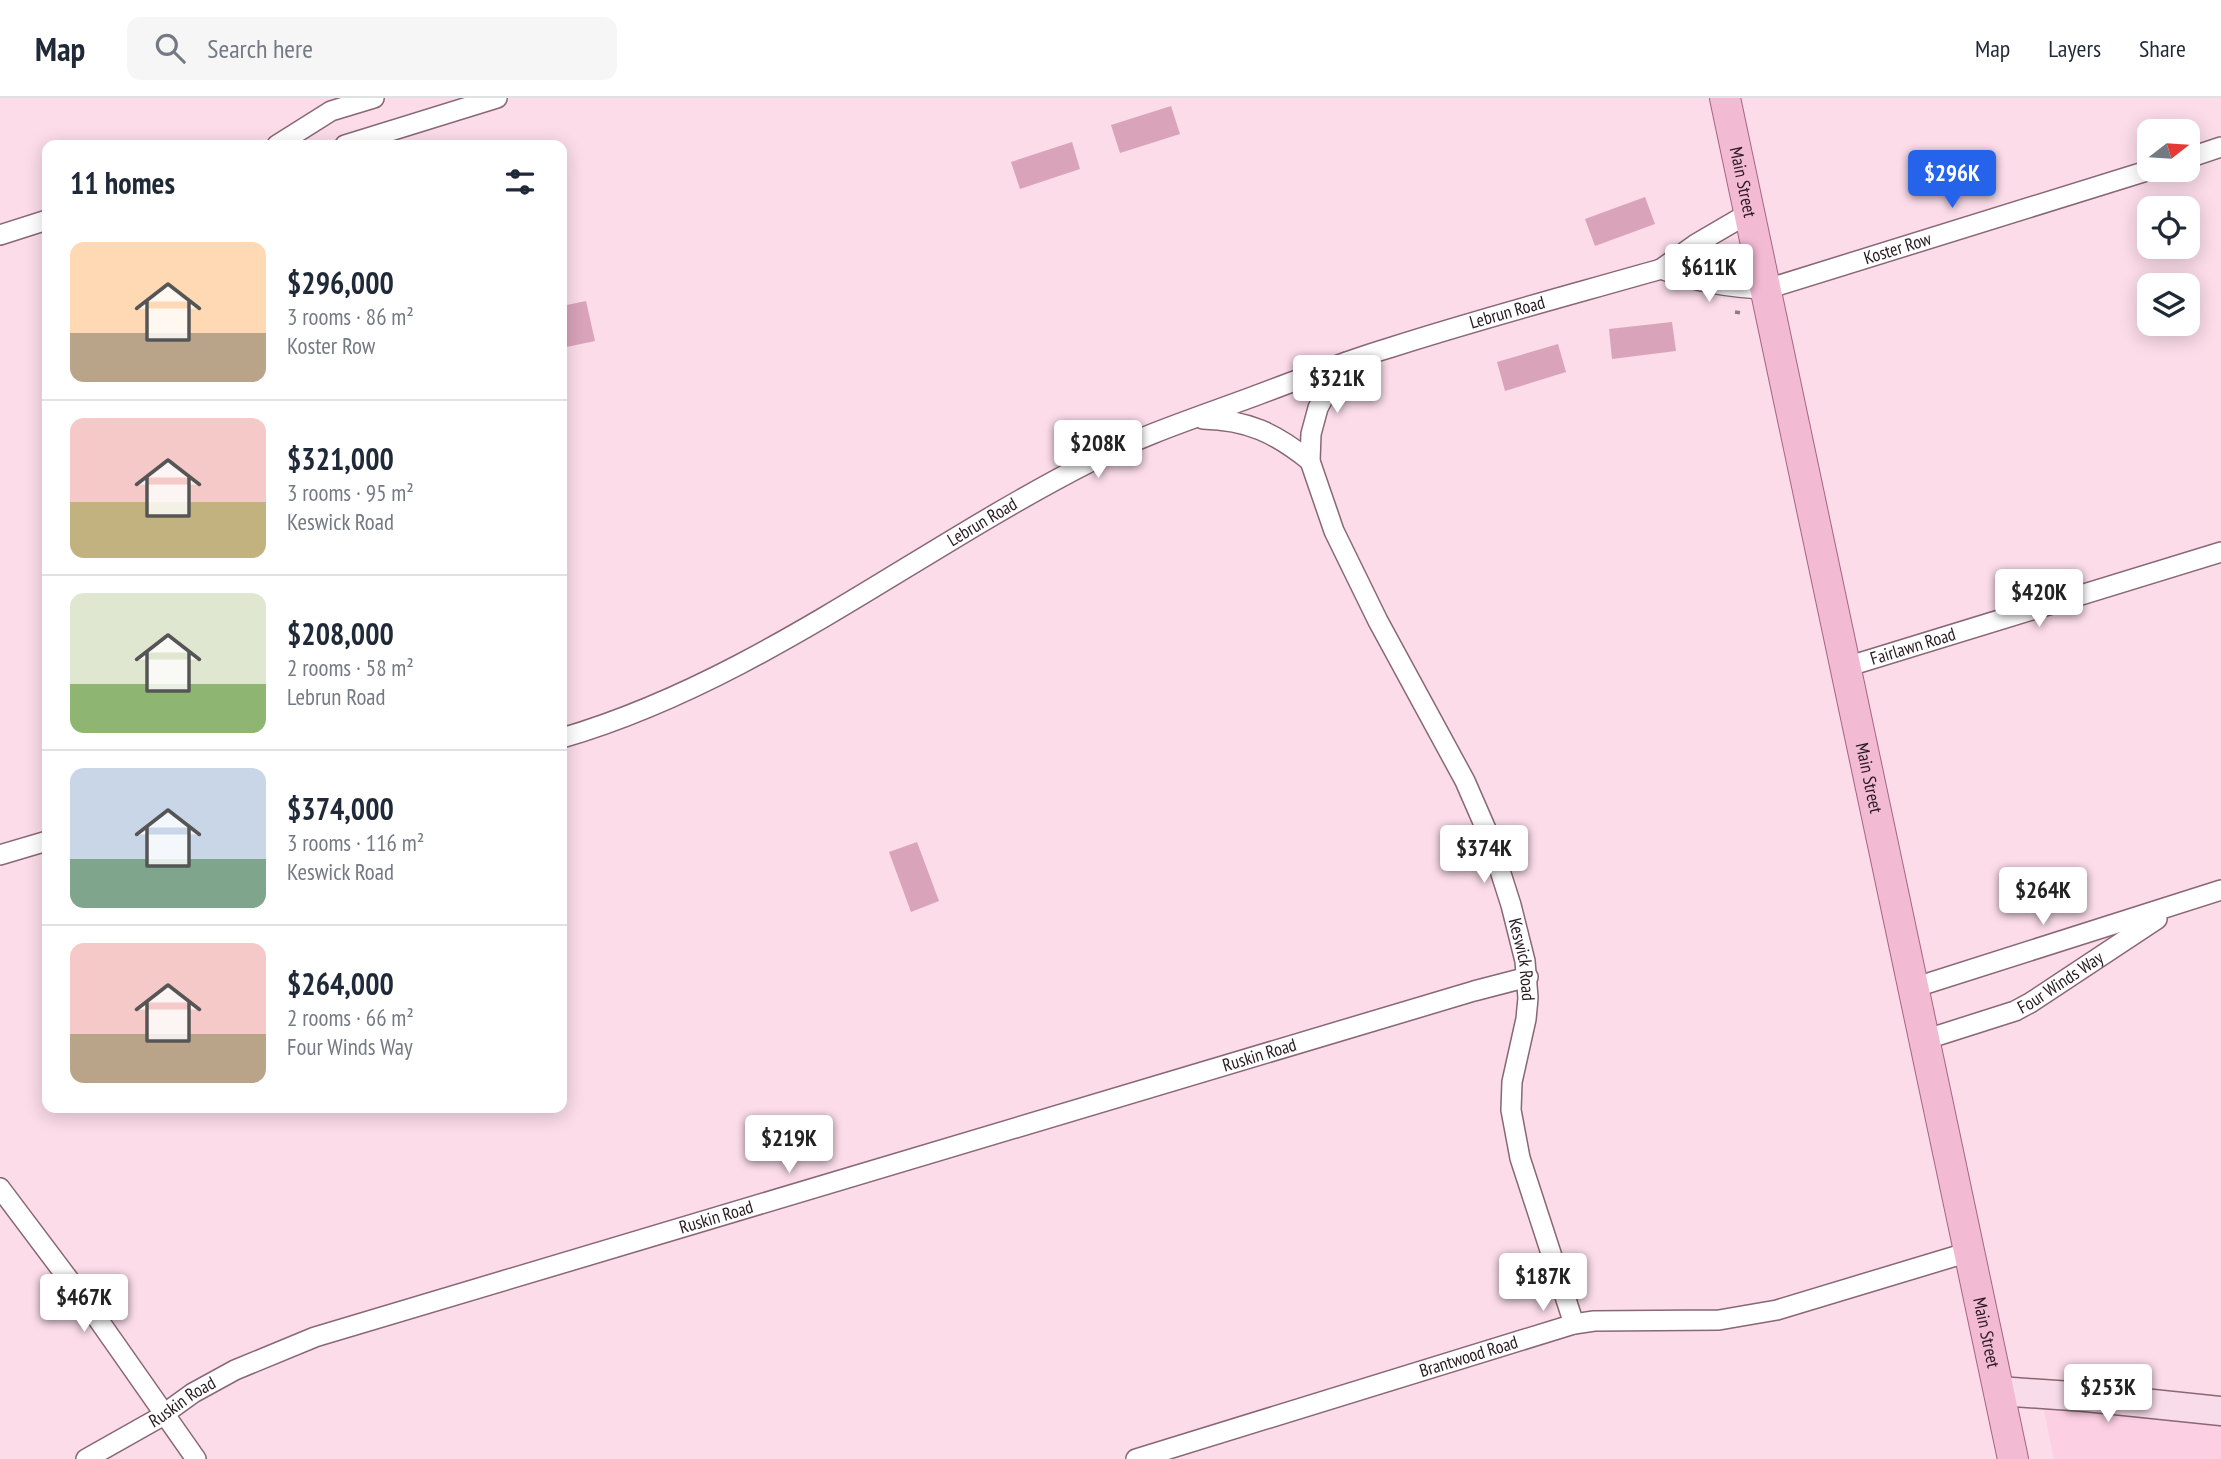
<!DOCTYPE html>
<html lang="en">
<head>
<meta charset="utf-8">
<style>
  :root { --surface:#fff; --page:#f6f6f7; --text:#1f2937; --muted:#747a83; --line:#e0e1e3; --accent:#2563eb }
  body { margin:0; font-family:"PT Sans Narrow",sans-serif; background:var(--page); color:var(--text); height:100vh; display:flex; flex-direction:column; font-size:26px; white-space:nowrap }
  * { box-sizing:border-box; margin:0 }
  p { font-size:23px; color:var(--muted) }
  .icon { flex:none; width:38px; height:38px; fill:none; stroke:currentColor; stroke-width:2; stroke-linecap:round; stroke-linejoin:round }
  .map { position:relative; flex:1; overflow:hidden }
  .drawer { position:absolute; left:42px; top:42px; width:525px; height:973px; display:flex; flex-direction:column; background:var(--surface); border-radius:14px; box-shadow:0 4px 18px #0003 }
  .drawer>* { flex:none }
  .needle { width:46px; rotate:73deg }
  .fabs { position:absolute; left:2137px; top:21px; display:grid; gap:14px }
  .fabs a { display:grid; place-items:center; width:63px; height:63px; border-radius:14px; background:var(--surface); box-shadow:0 4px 18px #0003; font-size:35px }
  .price { position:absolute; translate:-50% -60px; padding:0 16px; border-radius:7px; background:#fff; color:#222; font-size:23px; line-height:46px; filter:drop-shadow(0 2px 4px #0008) }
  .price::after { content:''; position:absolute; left:50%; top:42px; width:21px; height:16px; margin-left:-10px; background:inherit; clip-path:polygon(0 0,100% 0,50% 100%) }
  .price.on { background:var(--accent); color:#fff }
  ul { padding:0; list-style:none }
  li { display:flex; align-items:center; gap:21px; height:175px; padding:0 28px }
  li+li { border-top:2px solid var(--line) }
  li span { display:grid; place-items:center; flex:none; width:196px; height:140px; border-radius:14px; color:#555 }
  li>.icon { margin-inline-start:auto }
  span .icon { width:84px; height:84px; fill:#fffc; stroke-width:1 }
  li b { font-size:30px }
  h2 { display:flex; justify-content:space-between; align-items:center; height:84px; padding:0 28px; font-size:30px }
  header { display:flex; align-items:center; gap:42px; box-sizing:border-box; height:98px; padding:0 35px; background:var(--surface); border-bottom:2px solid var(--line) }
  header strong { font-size:33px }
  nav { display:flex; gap:38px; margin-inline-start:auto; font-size:24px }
  .search { width:490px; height:63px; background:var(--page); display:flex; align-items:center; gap:18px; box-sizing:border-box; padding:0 24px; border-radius:14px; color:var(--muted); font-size:26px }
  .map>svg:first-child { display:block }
  .built { fill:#fdcfe2 }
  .green { fill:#d9a3b9 }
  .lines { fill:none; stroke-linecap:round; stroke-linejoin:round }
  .street-casing { stroke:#896775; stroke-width:22 }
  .secondary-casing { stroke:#896775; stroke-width:31 }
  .primary-casing { stroke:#a66482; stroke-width:32 }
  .path { stroke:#8f7982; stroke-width:3.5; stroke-dasharray:5 3.5; stroke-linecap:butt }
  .street { stroke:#fff; stroke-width:19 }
  .secondary { stroke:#f9dce9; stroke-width:28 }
  .primary { stroke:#f3bad4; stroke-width:30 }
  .labels { text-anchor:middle; stroke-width:7; stroke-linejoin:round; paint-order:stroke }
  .street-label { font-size:18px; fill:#271a20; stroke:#fbdce8 }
</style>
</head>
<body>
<header>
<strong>Map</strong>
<div class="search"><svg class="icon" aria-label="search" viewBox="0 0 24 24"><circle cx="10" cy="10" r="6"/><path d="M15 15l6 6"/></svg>Search here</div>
<nav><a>Map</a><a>Layers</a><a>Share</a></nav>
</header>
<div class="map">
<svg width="2221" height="1361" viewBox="0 0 2221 1361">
  <rect width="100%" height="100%" fill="#fbdce8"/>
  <path class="built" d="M2043,1308L2221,1328V1361H2054Z"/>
  <g class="green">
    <path d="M1171,8L1180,36L1120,55L1111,27Z"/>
    <path d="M1072,44L1080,71L1020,91L1011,64Z"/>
    <path d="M1645,99L1655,126L1595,148L1585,121Z"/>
    <path d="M586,203L595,243L562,250V208Z"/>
    <path d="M1672,224L1676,253L1612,261L1609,231Z"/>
    <path d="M1558,246L1566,274L1505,293L1497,264Z"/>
    <path d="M917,744L939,803L911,814L889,754Z"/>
  </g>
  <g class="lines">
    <g class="street-casing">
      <g id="street">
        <path d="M277,47L331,13L374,0"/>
        <path d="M345,47L497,0"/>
        <path d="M2188,60L2221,49"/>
        <path d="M0,137L47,122"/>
        <path id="s1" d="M1661,171C1696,184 1729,190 1767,191L2150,72"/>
        <path id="s2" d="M1347,264L1331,285L1318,310L1311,336L1310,363L1334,433L1378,523L1465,683L1489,738L1511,807L1525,863L1528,900L1526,921L1512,984L1511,1012L1520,1060L1574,1226"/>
        <path d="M1203,321C1248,322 1275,335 1310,363"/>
        <path id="s3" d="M1846,569L2221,454"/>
        <path id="s4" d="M562,640C754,584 913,454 1090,364C1142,337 1198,319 1252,299C1298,282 1342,264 1389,250C1479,221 1570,197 1661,171L1696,146L1749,115"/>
        <path d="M0,757L47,743"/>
        <path d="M1913,890L2221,792"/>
        <path id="s5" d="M1924,942L2015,913L2030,905L2157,821"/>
        <path d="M0,1090L88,1207L196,1361"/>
        <path id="s6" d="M86,1361L157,1321L193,1295L235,1272L315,1239L1474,893L1528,879"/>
        <path id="s7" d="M1136,1361L1574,1226L1594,1223L1719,1222L1777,1212L1969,1154"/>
      </g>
    </g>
    <g class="secondary-casing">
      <path id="secondary" d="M1999,1293L2086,1299L2221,1313"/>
    </g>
    <g class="primary-casing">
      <g id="primary">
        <path id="s8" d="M1725,0L2013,1361"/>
      </g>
    </g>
    <g class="path">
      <path d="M1724,166L1732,164"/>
      <path d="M1735,214L1742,215"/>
    </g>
    <use href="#street" class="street"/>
    <use href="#secondary" class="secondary"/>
    <use href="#primary" class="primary"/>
  </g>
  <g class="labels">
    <g class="street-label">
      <text dy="6" stroke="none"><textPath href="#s8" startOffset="86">Main Street</textPath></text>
      <text dy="6" stroke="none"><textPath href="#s1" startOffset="245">Koster Row</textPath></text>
      <text dy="6" stroke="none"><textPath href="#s4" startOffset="1041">Lebrun Road</textPath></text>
      <text dy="6" stroke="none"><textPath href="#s4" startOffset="474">Lebrun Road</textPath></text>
      <text dy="6" stroke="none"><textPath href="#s3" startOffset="70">Fairlawn Road</textPath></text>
      <text dy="6" stroke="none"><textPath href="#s8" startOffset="695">Main Street</textPath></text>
      <text dy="6" stroke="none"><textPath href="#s2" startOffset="653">Keswick Road</textPath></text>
      <text dy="6" stroke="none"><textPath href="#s5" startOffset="149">Four Winds Way</textPath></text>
      <text dy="6" stroke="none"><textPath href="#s6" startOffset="1246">Ruskin Road</textPath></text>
      <text dy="6" stroke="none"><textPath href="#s6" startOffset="679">Ruskin Road</textPath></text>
      <text dy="6" stroke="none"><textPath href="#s8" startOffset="1262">Main Street</textPath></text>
      <text dy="6" stroke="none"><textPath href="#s7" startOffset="348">Brantwood Road</textPath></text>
      <text dy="6" stroke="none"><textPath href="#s6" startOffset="112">Ruskin Road</textPath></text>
    </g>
  </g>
</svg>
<div class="fabs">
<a><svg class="needle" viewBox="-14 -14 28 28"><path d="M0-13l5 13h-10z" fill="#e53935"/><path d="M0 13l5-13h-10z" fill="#747a83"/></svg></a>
<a><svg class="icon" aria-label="locate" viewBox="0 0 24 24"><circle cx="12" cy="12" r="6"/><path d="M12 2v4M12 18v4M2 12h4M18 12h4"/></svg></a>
<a><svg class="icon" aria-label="layers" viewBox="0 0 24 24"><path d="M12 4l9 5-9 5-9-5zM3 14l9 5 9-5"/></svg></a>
</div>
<b class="price on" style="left:1952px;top:112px">$296K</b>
<b class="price" style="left:1709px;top:206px">$611K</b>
<b class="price" style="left:1337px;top:317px">$321K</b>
<b class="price" style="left:1098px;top:382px">$208K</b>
<b class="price" style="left:2039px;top:531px">$420K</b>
<b class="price" style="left:1484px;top:787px">$374K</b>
<b class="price" style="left:2043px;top:829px">$264K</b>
<b class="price" style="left:789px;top:1077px">$219K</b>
<b class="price" style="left:1543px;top:1215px">$187K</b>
<b class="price" style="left:84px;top:1236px">$467K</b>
<b class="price" style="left:2108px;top:1326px">$253K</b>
<section class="drawer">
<h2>11 homes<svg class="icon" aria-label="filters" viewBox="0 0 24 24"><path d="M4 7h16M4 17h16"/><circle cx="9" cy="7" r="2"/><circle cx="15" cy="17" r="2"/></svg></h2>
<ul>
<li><span style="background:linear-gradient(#ffd9b3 65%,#b9a48a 0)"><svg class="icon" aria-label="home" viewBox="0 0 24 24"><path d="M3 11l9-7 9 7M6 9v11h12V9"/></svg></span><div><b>$296,000</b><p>3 rooms · 86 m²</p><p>Koster Row</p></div></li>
<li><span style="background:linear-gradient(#f6c9c9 60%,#c2b280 0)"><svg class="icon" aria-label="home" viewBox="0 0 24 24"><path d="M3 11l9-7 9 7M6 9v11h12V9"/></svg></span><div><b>$321,000</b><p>3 rooms · 95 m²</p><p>Keswick Road</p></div></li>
<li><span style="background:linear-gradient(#dfe7d0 65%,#8fb573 0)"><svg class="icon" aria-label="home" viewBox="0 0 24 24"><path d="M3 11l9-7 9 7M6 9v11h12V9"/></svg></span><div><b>$208,000</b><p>2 rooms · 58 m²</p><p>Lebrun Road</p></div></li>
<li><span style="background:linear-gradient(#c9d6e8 65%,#7fa58c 0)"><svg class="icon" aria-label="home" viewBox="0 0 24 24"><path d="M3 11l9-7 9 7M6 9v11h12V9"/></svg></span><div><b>$374,000</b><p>3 rooms · 116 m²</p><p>Keswick Road</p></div></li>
<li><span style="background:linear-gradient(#f6c9c9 65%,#b9a48a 0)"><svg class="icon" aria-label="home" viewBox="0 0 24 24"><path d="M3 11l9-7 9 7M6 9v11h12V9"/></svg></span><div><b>$264,000</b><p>2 rooms · 66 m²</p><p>Four Winds Way</p></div></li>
</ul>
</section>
</div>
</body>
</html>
